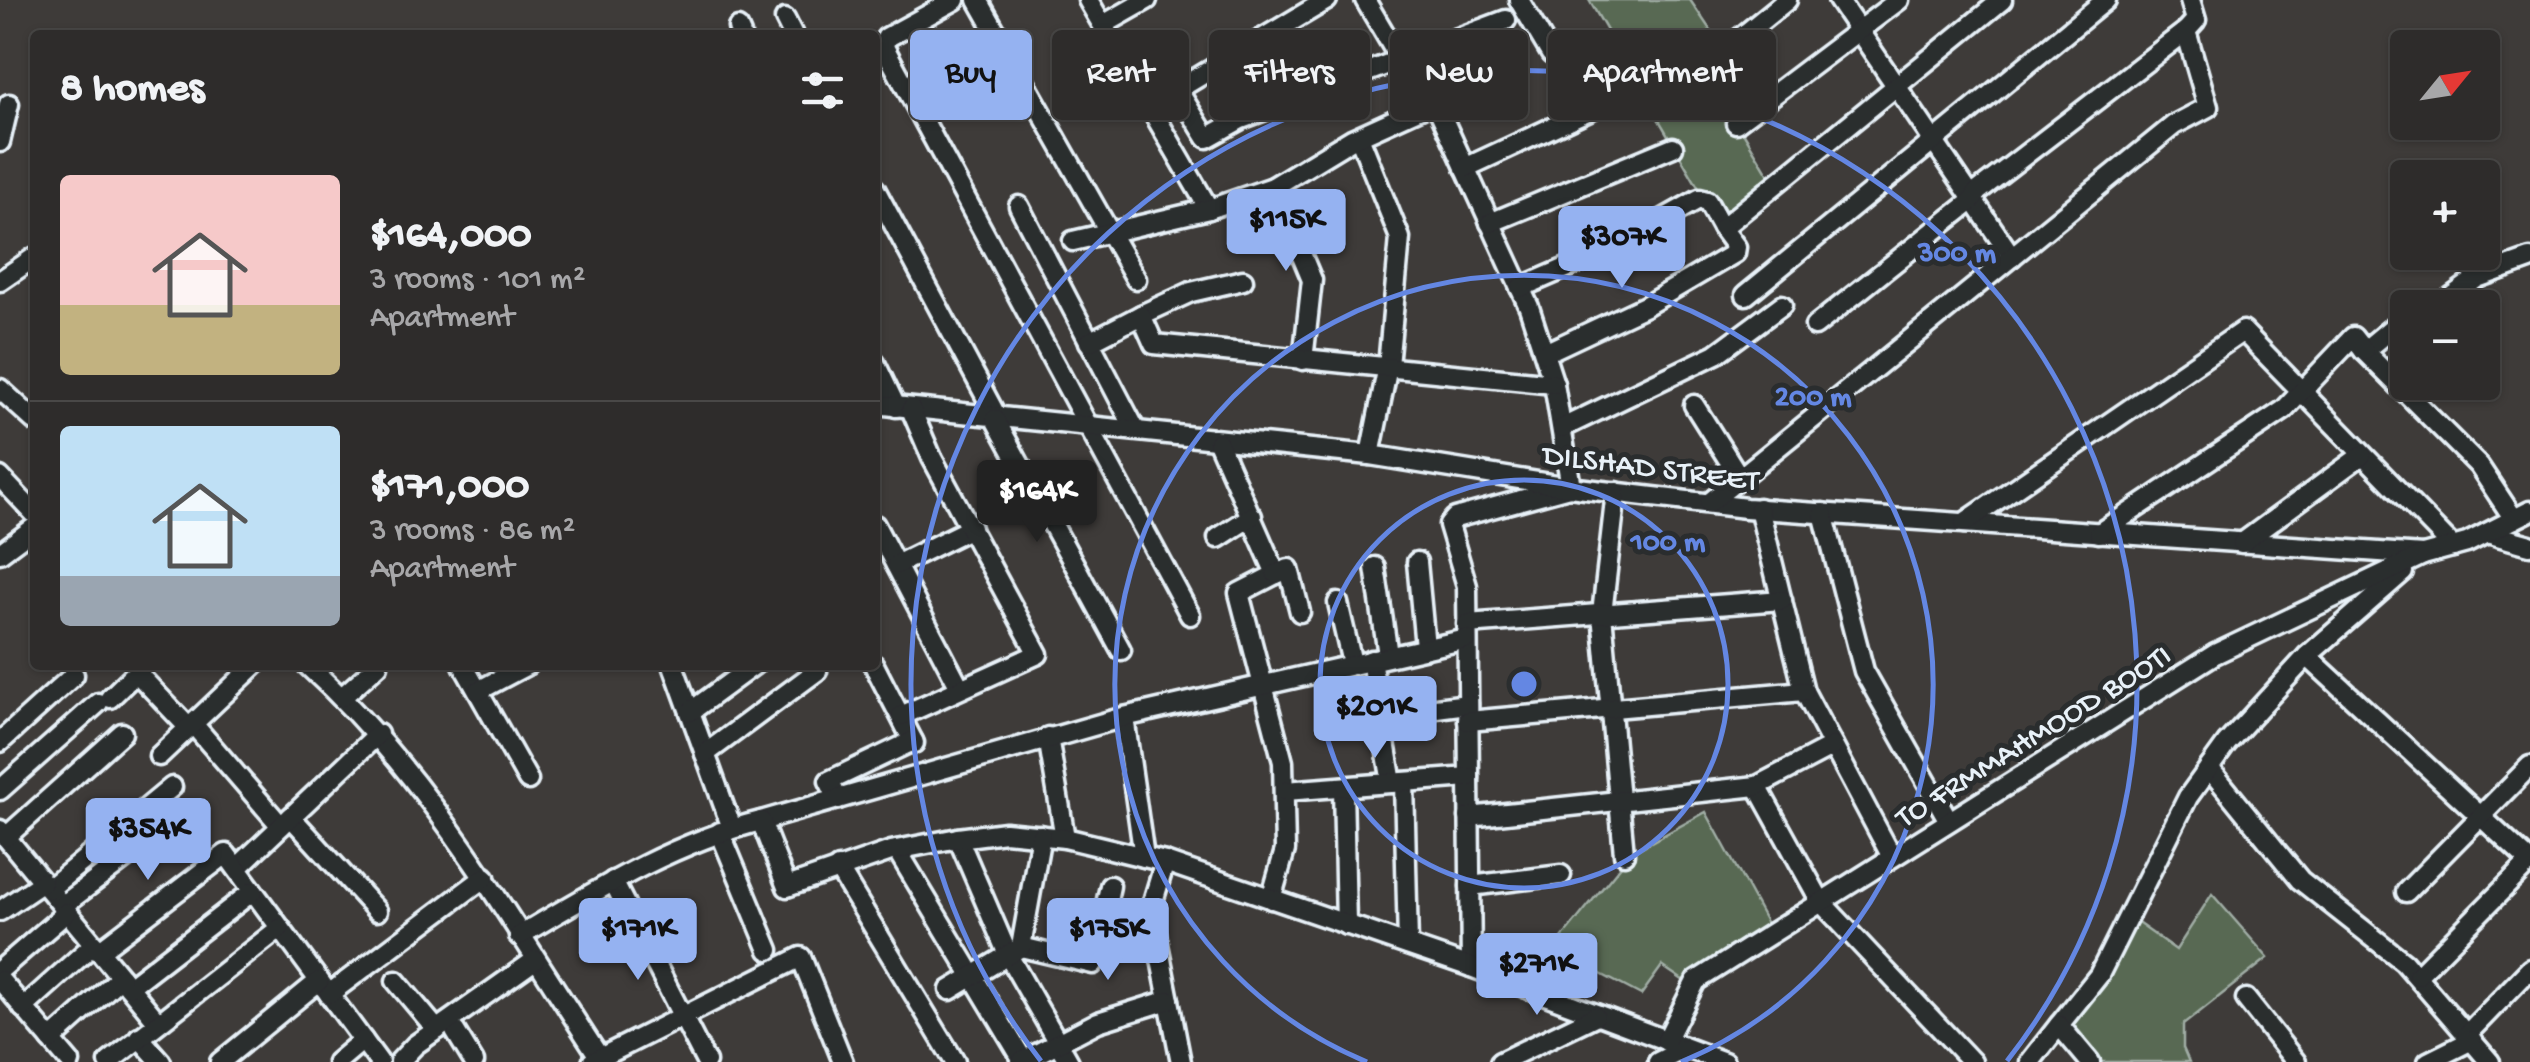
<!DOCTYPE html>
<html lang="en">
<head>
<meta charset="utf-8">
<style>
  :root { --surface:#2e2c2b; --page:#363433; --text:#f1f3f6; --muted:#a7a7a9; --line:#494847; --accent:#95b2f1 }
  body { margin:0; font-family:"Gochi Hand",sans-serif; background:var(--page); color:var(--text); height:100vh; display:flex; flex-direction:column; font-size:38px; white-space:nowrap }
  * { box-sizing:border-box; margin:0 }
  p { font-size:32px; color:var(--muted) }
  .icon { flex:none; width:55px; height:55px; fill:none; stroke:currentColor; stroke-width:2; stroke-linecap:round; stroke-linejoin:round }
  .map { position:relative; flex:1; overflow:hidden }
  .panel { position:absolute; left:30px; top:30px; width:850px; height:640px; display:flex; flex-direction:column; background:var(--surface); border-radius:10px; box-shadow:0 2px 8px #0004,0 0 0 2px var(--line) }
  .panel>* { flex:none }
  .banner { position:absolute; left:910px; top:30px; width:950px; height:90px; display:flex; gap:20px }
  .needle { width:65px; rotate:60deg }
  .fabs { position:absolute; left:2390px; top:30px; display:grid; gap:20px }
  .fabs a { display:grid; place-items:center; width:110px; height:110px; border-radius:10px; background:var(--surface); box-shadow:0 2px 8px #0004,0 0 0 2px var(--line); font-size:50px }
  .price { position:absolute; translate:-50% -85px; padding:0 22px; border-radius:10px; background:var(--accent); color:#111; font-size:32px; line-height:65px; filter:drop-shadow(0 2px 5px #0008) }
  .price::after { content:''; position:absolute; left:50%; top:60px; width:30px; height:22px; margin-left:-15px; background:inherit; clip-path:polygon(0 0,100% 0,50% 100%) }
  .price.on { background:#222; color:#fff }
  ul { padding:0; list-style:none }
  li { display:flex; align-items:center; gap:30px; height:250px; padding:0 30px }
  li+li { border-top:2px solid var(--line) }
  li span { display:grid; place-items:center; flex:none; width:280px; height:200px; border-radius:10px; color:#555 }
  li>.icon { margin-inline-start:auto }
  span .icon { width:120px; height:120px; fill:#fffc; stroke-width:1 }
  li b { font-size:42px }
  h2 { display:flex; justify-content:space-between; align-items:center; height:120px; padding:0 30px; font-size:42px }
  .chip { padding:0 35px; border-radius:10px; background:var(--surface); box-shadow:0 2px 8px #0004,0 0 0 2px var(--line); font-size:35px; line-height:90px }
  .chip.on { background:var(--accent); color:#111 }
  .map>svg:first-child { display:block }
  .green { fill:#586952; stroke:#a0ada5; stroke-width:2.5 }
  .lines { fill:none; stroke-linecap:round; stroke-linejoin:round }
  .minor-casing { stroke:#e8f1f8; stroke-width:25 }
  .minor { stroke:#2a2d2e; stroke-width:18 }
  .ring { fill:none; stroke:#6487e3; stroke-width:5 }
  .labels { text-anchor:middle; stroke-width:10; stroke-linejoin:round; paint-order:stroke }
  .street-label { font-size:32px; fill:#e8f1f8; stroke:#2a2d2e }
  .centre { fill:#6487e3; stroke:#2a2d2e; stroke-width:5 }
  .ring-label { font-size:30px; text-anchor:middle; font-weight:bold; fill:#6487e3; stroke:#2a2d2e; stroke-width:10; stroke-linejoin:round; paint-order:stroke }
</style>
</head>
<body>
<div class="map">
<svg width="2530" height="1062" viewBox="0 0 2530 1062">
  <rect width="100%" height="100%" fill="#3e3b39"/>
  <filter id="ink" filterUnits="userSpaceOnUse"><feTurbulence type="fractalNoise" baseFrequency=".01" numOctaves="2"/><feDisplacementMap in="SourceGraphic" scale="20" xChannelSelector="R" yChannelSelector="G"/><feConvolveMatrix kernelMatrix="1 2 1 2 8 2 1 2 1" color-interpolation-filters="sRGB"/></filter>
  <g filter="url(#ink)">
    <g class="green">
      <path d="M1589,0H1690L1757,99L1734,117L1775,185L1722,228Z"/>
      <path d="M1706,812L1772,933L1693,987L1662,966L1641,995L1553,949L1631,853Z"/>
      <path d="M2212,894L2268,958L2183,1025V1048L2189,1062H2090L2059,1025L2125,914L2176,950Z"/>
    </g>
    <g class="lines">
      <g class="minor-casing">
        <g id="minor">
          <path d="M955,0L886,38L884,47L1190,615"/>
          <path d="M978,0L1136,279"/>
          <path d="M1088,0L1209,209"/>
          <path d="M1365,0L1427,105L1437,106L1529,307L1554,384L1570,481L1569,487L1455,518L1449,525L1467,586L1471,967"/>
          <path d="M1519,0L1551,54"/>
          <path d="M1838,0L2012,257"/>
          <path d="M785,19L793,35"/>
          <path d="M1103,25L1147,0"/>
          <path d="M738,28L741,35"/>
          <path d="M1724,51L1787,0"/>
          <path d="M1177,89L1207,138L1241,119L1506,20"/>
          <path d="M1150,106L1327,0"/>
          <path d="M1736,123L1899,0"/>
          <path d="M1360,139L1400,238L1388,366L1370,455"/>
          <path d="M0,142L9,104"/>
          <path d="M1465,168L1641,86"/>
          <path d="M1273,187L1312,280L1303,360"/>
          <path d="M875,189L998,419"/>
          <path d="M1019,206L1135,429"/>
          <path d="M1490,223L1673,147"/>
          <path d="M1073,241L1209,209L1273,187L1352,139L1427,105"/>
          <path d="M0,281L35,257"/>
          <path d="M1520,288L1610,249L1699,199L1707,201L1722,228L2002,0"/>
          <path d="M1746,295L2106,0"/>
          <path d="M2436,308L2477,278L2530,259"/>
          <path d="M1141,315L1191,292L1243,280"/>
          <path d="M1815,326L1973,200L1977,192L2186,31"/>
          <path d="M2408,329L2400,334L2393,327L2364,351L2479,466L2514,519"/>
          <path d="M1089,342L1141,315L1154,344L1554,384"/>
          <path d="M1545,353L1645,306L1735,253L1736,247L1722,228"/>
          <path d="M875,363L896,407"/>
          <path d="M0,389L35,421"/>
          <path d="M875,404L1370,455L1569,487L1746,508L2423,555"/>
          <path d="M1694,405L1740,478"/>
          <path d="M995,419L1121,650"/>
          <path d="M1562,428L1716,354L1782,305"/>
          <path d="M1218,442L1276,574L1239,593L1283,762L1285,850L1271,899"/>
          <path d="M0,477L35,514"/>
          <path d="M1616,492L1602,614L1624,854"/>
          <path d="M1709,503L2174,125L2208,107L2186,31L2196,20L2190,0"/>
          <path d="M1759,508L1804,691L1892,857"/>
          <path d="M1823,513L1864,671L1949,821"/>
          <path d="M1964,523L2243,331L2453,547"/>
          <path d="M875,525L960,688"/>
          <path d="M2099,533L2284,410L2353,337L2364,351"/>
          <path d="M2487,533L2530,545"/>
          <path d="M1218,538L1252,516"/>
          <path d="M2242,543L2362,455"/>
          <path d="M0,553L35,527"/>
          <path d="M1417,562L1425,647"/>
          <path d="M896,565L971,528"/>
          <path d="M1375,567L1388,655"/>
          <path d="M1276,574L1289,569L1300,612"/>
          <path d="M1338,603L1352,663"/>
          <path d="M1467,624L1782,600"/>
          <path d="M2307,656L2530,862"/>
          <path d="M1371,660L1392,783"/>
          <path d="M307,665C431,777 509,920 600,1058"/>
          <path d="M463,665L528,780"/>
          <path d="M673,665L732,828"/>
          <path d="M874,665L914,743"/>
          <path d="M137,673L189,728"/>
          <path d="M478,691L527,665"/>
          <path d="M342,697L378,665"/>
          <path d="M110,698L144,665"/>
          <path d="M690,712L754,665"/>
          <path d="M1380,715L1468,704"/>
          <path d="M901,716L1038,654L932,458L911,409"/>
          <path d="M1124,717L1144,857"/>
          <path d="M1468,721L1804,691"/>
          <path d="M193,724L281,826"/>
          <path d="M1048,737L1065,838"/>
          <path d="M0,742L74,675"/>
          <path d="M705,754L817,671"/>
          <path d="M159,756L255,665"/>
          <path d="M2209,768L2300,880L2404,962L2490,1062"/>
          <path d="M1404,782L1408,945"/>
          <path d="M1757,786L1821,902L1972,1062"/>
          <path d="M1343,787L1346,925"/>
          <path d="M0,790L98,703"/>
          <path d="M1285,791L1469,777"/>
          <path d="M838,799L829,781L913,741"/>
          <path d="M291,817L377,911"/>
          <path d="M1469,817L1757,786L1833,746"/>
          <path d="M761,821L1124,717L1467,639"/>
          <path d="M0,830L157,1021"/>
          <path d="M720,832L769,950"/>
          <path d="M6,837L122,733"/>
          <path d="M958,838L1009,957L1069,1062"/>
          <path d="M897,850L1023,1060"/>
          <path d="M1165,862L1151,908L1181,1062"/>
          <path d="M237,868L378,734"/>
          <path d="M838,868L955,1062"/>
          <path d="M613,881L706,1062"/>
          <path d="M1470,886L1561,875"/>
          <path d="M49,889L172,787"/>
          <path d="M2406,892L2530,766"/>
          <path d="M62,906L187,812"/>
          <path d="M0,911L43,882"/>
          <path d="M519,936C595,891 674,842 761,821L787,887L891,851L958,838L1005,832L1065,838L1165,862L1471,967L1724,1062"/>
          <path d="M1021,947L1093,964L1110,886"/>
          <path d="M99,951L226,854L379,1062"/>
          <path d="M0,970L67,912"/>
          <path d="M2417,976L2530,862"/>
          <path d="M0,980L70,1062"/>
          <path d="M396,981L437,1030"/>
          <path d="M129,987L253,891"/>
          <path d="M950,990L1021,947L1041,835"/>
          <path d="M329,994L485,877"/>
          <path d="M2246,999L2296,1062"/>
          <path d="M23,1008L94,944"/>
          <path d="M2059,1025L2099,975L2188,797L2227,743L2307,656L2403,572"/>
          <path d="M455,1031L474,1062"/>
          <path d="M2467,1034L2530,969"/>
          <path d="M139,1037L161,1062"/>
          <path d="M51,1040L121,977"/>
          <path d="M1666,1041L1696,981L2215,654L2423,555L2467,543L2530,511"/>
          <path d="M109,1062L280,928"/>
          <path d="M220,1062L319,981"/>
          <path d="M337,1062L363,1040"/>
          <path d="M399,1062L415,1045L535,960"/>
          <path d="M592,1062L801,957L843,1062"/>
          <path d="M1021,1062L1098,1022L1169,1000"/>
          <path d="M1500,1062L1595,1016"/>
          <path d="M1658,1062L1684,1049"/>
          <path d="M2030,1062L2059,1025L2090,1062"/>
          <path d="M2428,1062L2472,1040"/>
        </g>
      </g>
      <use href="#minor" class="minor"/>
    </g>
  </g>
  <g class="ring">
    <circle cx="1524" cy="684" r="204"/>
    <path d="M1367 1062A409 409 0 1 1 1681 1062"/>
    <path d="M1041 1061A613 613 0 1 1 2007 1061"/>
  </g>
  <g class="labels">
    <g class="street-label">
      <text transform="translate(1651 465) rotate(7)" y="11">DILSHAD STREET</text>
      <text transform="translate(2032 734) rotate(-32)" y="11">TO FRMMAHMOOD BOOTI</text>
    </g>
  </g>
  <circle cx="1524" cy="684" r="15" class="centre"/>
  <g class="ring-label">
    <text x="1957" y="261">300 m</text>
    <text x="1813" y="405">200 m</text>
    <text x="1668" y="550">100 m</text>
  </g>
</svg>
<div class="fabs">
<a><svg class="needle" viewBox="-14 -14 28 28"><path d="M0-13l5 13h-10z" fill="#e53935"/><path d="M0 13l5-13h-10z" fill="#a7a7a9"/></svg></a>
<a>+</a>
<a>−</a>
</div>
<b class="price" style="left:1286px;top:274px">$115K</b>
<b class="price" style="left:1622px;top:291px">$307K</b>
<b class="price on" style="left:1037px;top:545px">$164K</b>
<b class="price" style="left:1375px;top:761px">$201K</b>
<b class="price" style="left:148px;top:883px">$354K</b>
<b class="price" style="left:638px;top:983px">$171K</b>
<b class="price" style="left:1108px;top:983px">$175K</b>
<b class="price" style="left:1537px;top:1018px">$271K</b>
<div class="banner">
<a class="chip on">Buy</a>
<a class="chip">Rent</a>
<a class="chip">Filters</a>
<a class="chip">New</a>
<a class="chip">Apartment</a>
</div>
<section class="panel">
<h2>8 homes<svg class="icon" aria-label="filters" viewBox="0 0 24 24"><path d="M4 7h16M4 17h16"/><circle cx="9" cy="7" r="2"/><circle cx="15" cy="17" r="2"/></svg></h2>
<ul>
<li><span style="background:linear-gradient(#f6c9c9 65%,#c2b280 0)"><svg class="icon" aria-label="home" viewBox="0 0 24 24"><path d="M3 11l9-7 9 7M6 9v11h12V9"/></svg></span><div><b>$164,000</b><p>3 rooms · 101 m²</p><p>Apartment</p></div></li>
<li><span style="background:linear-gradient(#bfe0f5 75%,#9aa5b1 0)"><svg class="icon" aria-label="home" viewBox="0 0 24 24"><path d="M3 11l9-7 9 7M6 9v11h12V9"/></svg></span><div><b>$171,000</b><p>3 rooms · 86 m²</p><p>Apartment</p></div></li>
</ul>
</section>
</div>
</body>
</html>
